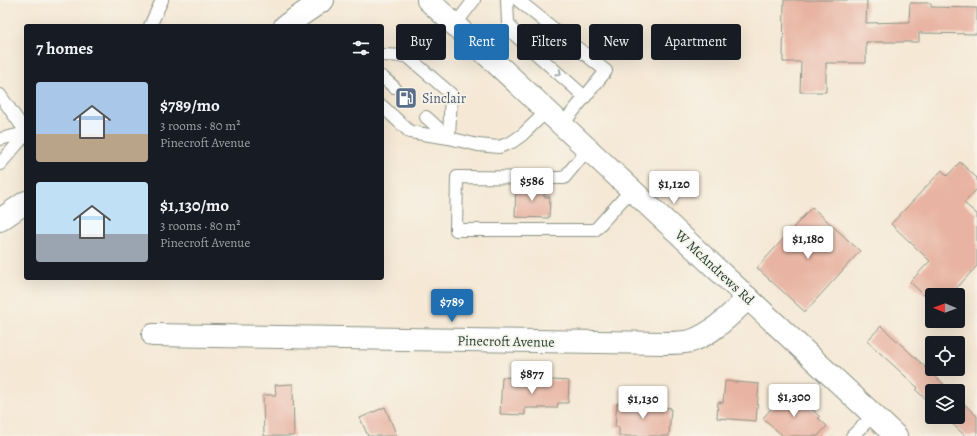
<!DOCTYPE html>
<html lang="en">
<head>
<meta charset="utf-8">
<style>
  :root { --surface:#171b24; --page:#242831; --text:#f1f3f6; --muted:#9ea1a6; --accent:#1f6fb2 }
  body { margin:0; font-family:Alegreya,serif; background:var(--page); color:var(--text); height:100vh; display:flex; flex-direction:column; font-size:15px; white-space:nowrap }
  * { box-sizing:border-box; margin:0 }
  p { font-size:13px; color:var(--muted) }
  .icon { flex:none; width:22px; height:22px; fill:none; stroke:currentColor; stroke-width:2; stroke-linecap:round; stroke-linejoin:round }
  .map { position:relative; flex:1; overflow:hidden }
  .sheet { position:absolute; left:24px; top:24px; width:360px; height:256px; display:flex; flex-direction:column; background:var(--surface); border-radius:4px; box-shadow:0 4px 16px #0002 }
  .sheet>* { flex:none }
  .hud { position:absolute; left:396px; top:24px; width:380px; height:36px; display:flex; gap:8px }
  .needle { width:26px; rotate:271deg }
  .fabs { position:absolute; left:925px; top:288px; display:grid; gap:8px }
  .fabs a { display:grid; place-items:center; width:40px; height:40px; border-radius:4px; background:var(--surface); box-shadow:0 4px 16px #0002; font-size:20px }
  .price { position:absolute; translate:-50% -34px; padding:0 9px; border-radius:4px; background:#fff; color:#222; font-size:13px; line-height:26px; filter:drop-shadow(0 1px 2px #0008) }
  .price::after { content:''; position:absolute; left:50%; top:24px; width:12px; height:9px; margin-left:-6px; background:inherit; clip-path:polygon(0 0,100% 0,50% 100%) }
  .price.selected { background:var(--accent); color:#fff }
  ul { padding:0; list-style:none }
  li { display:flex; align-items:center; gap:12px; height:100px; padding:0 12px }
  li span { display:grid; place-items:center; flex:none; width:112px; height:80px; border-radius:4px; color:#555 }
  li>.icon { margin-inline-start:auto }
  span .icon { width:48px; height:48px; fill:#fffc; stroke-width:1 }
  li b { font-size:17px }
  h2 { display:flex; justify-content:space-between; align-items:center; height:48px; padding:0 12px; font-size:17px }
  .tag { padding:0 14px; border-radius:4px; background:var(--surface); box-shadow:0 4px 16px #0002; font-size:14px; line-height:36px }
  .tag.selected { background:var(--accent); color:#fff }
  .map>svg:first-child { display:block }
  .building { fill:#e8b3a2 }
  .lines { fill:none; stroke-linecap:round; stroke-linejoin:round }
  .service-casing { stroke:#8a9284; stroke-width:14 }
  .minor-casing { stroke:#8a9284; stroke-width:24 }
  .secondary-casing { stroke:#8a9284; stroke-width:24 }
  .service { stroke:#fff; stroke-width:12 }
  .minor { stroke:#fff; stroke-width:22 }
  .secondary { stroke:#fff; stroke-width:22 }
  .oneway { stroke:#8f9e9a }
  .labels { text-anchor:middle; stroke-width:3.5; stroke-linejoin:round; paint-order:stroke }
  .service-label { font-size:14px; fill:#4e5e75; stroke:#f7f3e8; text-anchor:start }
  .street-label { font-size:14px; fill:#1f3d34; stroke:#f7f3e8 }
</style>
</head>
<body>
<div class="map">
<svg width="977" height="436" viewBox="0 0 977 436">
  <rect width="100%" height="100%" fill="#f7f3e8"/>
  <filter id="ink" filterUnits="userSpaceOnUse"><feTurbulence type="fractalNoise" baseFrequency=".025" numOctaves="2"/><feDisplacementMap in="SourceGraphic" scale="8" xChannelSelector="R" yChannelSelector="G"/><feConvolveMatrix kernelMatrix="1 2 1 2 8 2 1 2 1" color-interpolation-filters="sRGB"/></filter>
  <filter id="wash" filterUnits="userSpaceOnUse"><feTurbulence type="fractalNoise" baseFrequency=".012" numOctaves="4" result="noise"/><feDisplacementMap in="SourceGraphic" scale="16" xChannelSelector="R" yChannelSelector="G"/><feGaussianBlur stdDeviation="0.9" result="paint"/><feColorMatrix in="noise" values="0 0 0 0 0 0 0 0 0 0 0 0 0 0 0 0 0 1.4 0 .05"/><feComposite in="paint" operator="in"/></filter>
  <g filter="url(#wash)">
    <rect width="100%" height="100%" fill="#f5e8d5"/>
    <g id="blocks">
      <g class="building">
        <path d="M784,0H867L866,23L909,22L910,3H931V7L977,8V34L919,33V42H866V63H826V92H800L801,62H783Z"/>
        <path d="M960,162L977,178V189L964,203L977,214V266L950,295H924L910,282L930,261L891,224L942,170L947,176Z"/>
        <path d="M516,185H544V197H550L549,218L515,217Z"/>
        <path d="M812,207L860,251L805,312L757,268Z"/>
        <path d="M881,326L906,349L951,391H932V405L916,390L918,388L867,341Z"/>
        <path d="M502,377L569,381L568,403H558L557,408H525V415L500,414Z"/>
        <path d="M725,381L759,384L756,421L717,418L718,402L723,403Z"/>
        <path d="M293,384L294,436H264L263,395H276L275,385Z"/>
        <path d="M788,390L796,398L798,396L820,417L818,418L827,426L818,436H783L763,418Z"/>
        <path d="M958,398L977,416V436H965L945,417H958Z"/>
        <path d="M617,403L671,408L669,436H619V427H615Z"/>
        <path d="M385,407L397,436H368L360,418Z"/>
      </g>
    </g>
  </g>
  <g filter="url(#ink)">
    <use href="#blocks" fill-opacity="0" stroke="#8a9284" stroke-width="1"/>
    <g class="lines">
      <g class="service-casing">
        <g id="service">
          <path d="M507,0L508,23L516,36L585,97"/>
          <path d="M518,0L606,71L562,125"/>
          <path d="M455,25L474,0"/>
          <path d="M150,26L162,0"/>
          <path d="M382,55L407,56L451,94L449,138"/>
          <path d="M382,77L394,87"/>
          <path d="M0,95L26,132"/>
          <path d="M382,106L410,132L449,138L478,145L499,147L512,142L522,135L547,111"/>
          <path d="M426,117L449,138"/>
          <path d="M0,139L26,133"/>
          <path d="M588,149L564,178L457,177L456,230H595L632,189"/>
          <path d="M0,164L26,134"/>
          <path d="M852,436L874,415"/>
        </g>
      </g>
      <g class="minor-casing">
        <path id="minor" d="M153,335L663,343C672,343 682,343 691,341C714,333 731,314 748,298"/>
      </g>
      <g class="secondary-casing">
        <g id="secondary">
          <path d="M428,0L896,436"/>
          <path d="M285,26L323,0"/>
          <path d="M0,220L26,202"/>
        </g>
      </g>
      <use href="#service" class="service"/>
      <use href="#minor" class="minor"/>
      <use href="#secondary" class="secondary"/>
    </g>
    <defs><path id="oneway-chevron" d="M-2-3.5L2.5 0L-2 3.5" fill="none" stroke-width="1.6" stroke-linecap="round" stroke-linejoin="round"/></defs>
    <use class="oneway" href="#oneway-chevron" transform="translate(559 73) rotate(41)"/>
  </g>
  <defs>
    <g id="fuel-square" transform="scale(1.15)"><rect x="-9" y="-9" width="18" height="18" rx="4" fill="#5c6f8a" stroke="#f7f3e8"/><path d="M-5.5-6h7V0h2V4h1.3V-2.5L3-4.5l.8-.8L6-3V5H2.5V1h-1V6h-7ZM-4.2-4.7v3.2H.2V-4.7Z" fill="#fff"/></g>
  </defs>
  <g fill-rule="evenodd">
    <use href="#fuel-square" x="406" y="98"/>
  </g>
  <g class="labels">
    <g class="service-label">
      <text x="422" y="103">Sinclair</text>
    </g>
    <g class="street-label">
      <text transform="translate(715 267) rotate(43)" y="5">W McAndrews Rd</text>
      <text transform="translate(506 341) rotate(1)" y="5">Pinecroft Avenue</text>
    </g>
  </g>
</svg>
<div class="fabs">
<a><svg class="needle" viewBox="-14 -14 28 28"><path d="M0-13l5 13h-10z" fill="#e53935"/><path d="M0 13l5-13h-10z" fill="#9ea1a6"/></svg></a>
<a><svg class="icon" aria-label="locate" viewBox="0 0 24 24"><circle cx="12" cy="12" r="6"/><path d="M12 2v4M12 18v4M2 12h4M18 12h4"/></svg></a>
<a><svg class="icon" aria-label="layers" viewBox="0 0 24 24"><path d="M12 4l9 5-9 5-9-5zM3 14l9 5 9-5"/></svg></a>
</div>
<b class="price" style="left:532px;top:202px">$586</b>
<b class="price" style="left:674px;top:205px">$1,120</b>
<b class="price" style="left:808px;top:260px">$1,180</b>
<b class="price selected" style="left:452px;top:323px">$789</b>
<b class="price" style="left:532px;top:395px">$877</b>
<b class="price" style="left:794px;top:418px">$1,300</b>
<b class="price" style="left:643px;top:420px">$1,130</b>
<div class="hud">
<a class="tag">Buy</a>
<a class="tag selected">Rent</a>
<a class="tag">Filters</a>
<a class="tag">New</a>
<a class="tag">Apartment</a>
</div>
<section class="sheet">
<h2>7 homes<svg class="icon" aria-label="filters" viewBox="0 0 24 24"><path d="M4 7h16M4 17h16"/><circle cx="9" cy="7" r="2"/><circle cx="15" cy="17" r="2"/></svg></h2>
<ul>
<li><span style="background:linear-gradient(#a9c7e8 65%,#b9a48a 0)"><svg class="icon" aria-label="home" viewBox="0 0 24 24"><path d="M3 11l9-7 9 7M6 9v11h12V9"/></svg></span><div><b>$789/mo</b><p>3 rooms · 80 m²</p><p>Pinecroft Avenue</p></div></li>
<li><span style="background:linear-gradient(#bfe0f5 65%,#9aa5b1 0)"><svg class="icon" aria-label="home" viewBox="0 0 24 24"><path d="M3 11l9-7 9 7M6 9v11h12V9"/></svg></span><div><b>$1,130/mo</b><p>3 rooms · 80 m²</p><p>Pinecroft Avenue</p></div></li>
</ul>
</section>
</div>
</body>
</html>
